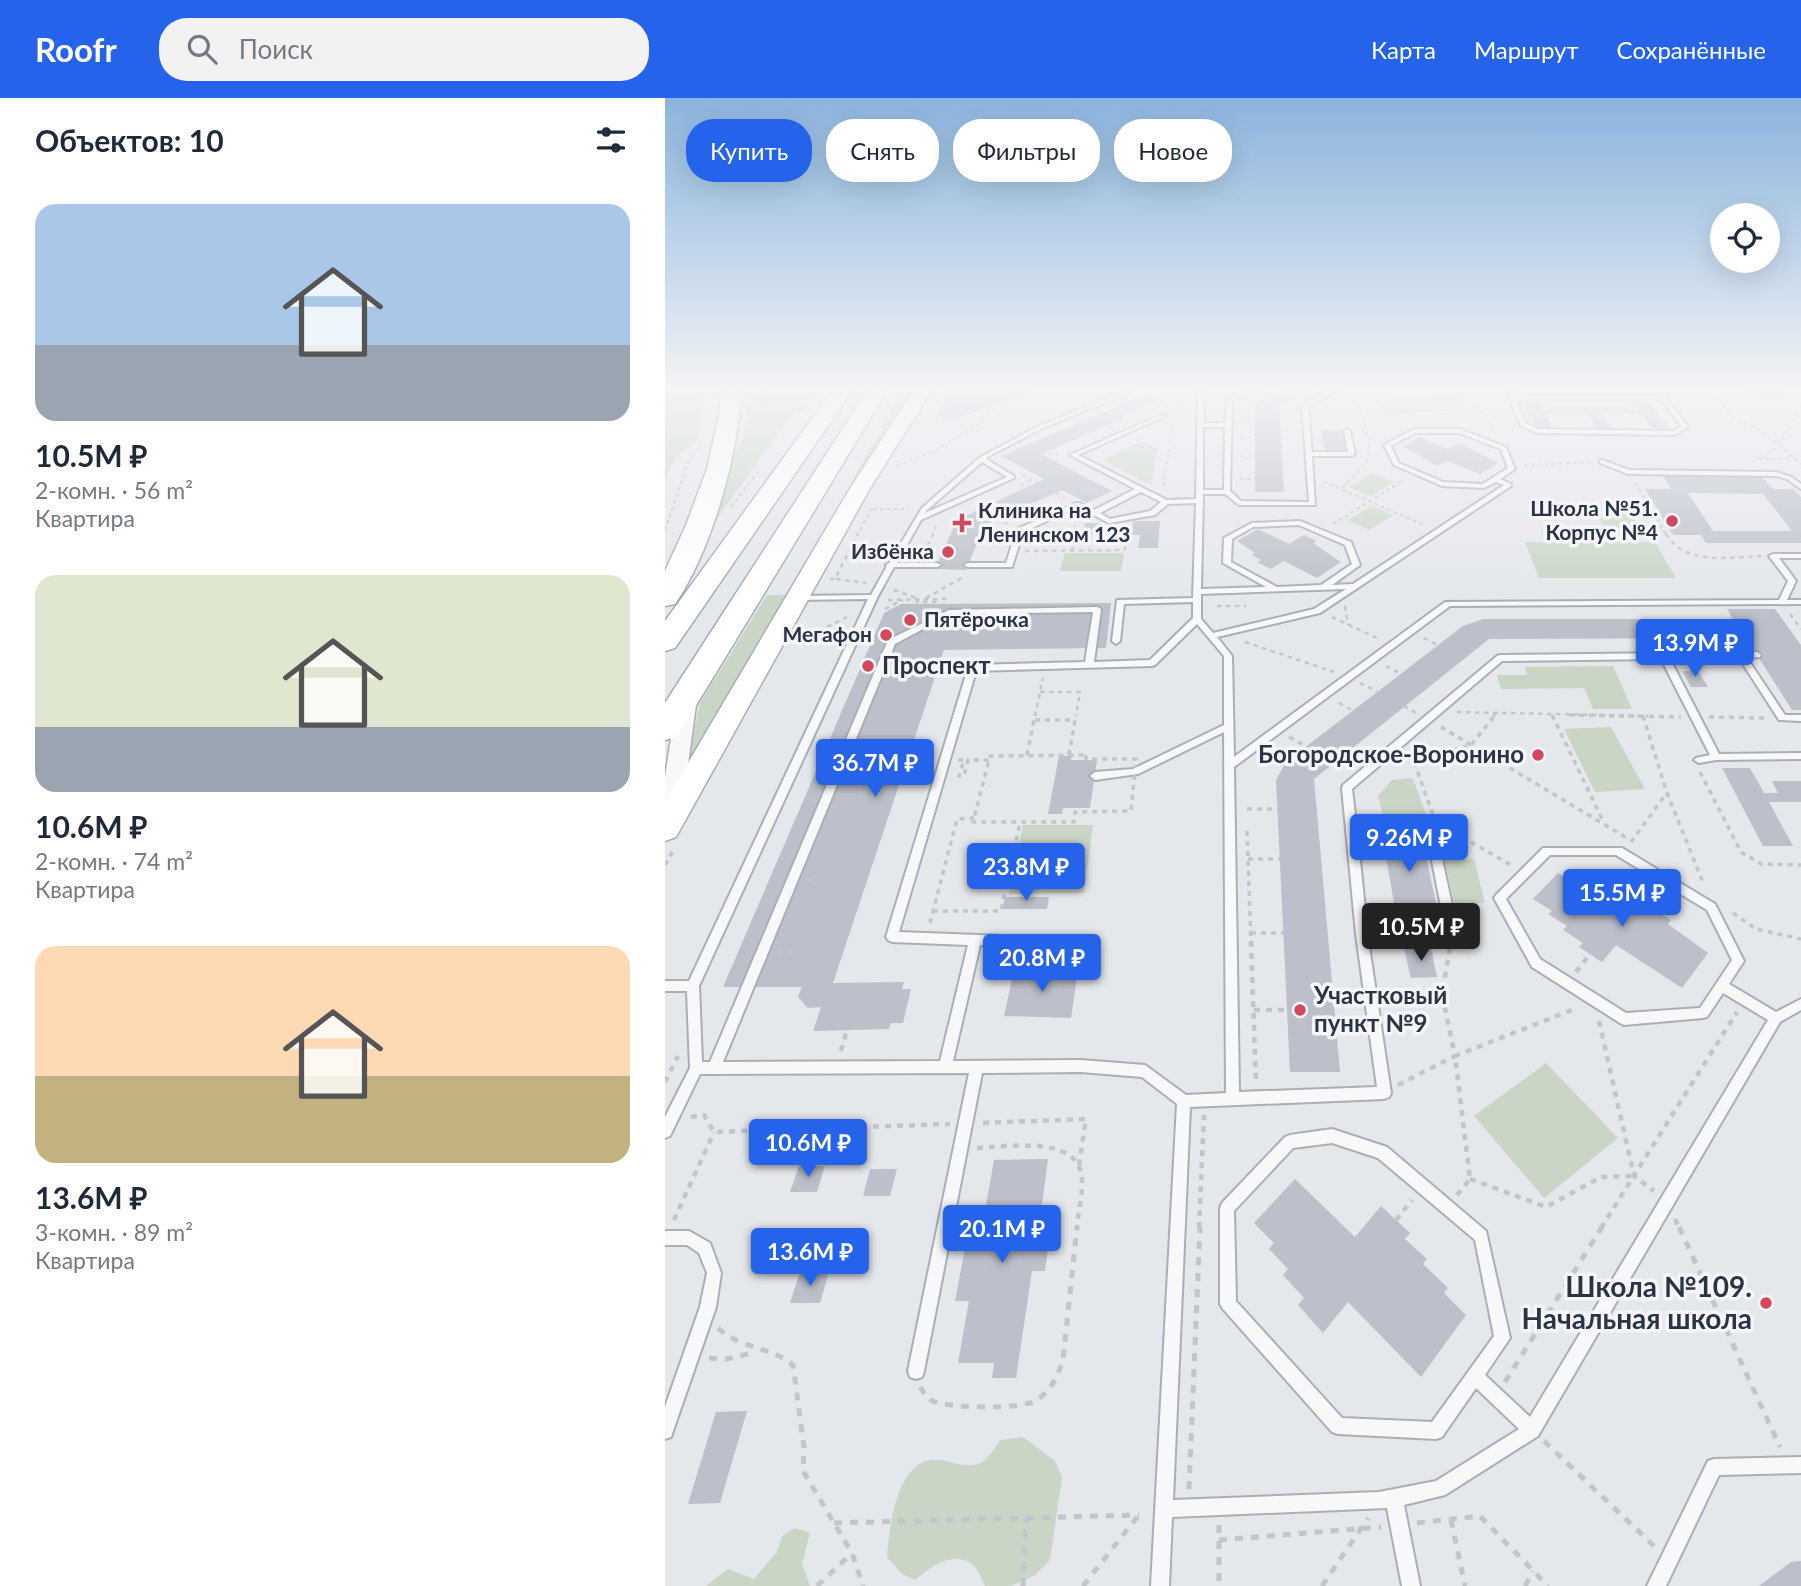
<!DOCTYPE html>
<html lang="ru">
<head>
<meta charset="utf-8">
<style>
  :root { --surface:#fff; --page:#f2f2f3; --text:#1f2937; --muted:#747a83; --accent:#2563eb }
  body { margin:0; font-family:Lato,sans-serif; background:var(--page); color:var(--text); height:100vh; display:flex; flex-direction:column; font-size:26px; white-space:nowrap }
  * { box-sizing:border-box; margin:0 }
  p { font-size:23px; color:var(--muted) }
  .icon { flex:none; width:38px; height:38px; fill:none; stroke:currentColor; stroke-width:2; stroke-linecap:round; stroke-linejoin:round }
  .map { position:relative; flex:1; overflow:hidden }
  .side { display:flex; flex-direction:column; background:var(--surface); width:665px }
  .side>* { flex:none }
  .hud { position:absolute; left:21px; top:21px; width:665px; height:63px; display:flex; gap:14px }
  .buttons { position:absolute; left:1045px; top:105px; display:grid; gap:14px }
  .buttons a { display:grid; place-items:center; width:70px; height:70px; border-radius:50%; background:var(--surface); box-shadow:0 7px 28px #0002; font-size:35px }
  .price { position:absolute; translate:-50% -60px; padding:0 16px; border-radius:7px; background:var(--accent); color:#fff; font-size:23px; line-height:46px; filter:drop-shadow(0 2px 4px #0008) }
  .price::after { content:''; position:absolute; left:50%; top:42px; width:21px; height:16px; margin-left:-10px; background:inherit; clip-path:polygon(0 0,100% 0,50% 100%) }
  .price.active { background:#222; color:#fff }
  ul { padding:0; list-style:none }
  li { display:grid; align-content:center; gap:14px; height:371px; padding:0 35px }
  li span { display:grid; place-items:center; height:217px; border-radius:21px; color:#555 }
  li>.icon { margin-inline-start:auto }
  span .icon { width:126px; height:126px; fill:#fffc; stroke-width:1 }
  li b { font-size:30px }
  h2 { display:flex; justify-content:space-between; align-items:center; height:84px; padding:0 35px; font-size:30px }
  .pill { padding:0 24px; border-radius:28px; background:var(--surface); box-shadow:0 7px 28px #0002; font-size:24px; line-height:63px }
  .pill.active { background:var(--accent); color:#fff }
  header { display:flex; align-items:center; gap:42px; box-sizing:border-box; height:98px; padding:0 35px; background:var(--accent); color:#fff }
  header strong { font-size:33px }
  nav { display:flex; gap:38px; margin-inline-start:auto; font-size:24px }
  .search { width:490px; height:63px; background:var(--page); display:flex; align-items:center; gap:18px; box-sizing:border-box; padding:0 24px; border-radius:28px; color:var(--muted); font-size:26px }
  main { display:flex; flex:1; min-height:0 }
  .map>svg:first-child { display:block }
  .green { fill:#c9d6c5 }
  .building { fill:#bbc0ca; fill-rule:evenodd }
  .lines { fill:none; stroke-linecap:round; stroke-linejoin:round }
  .lane-casing { stroke:#a9aeb7; stroke-width:4 }
  .street-casing { stroke:#a9aeb7; stroke-width:3 }
  .secondary-casing { stroke:#a9aeb7; stroke-width:3 }
  .primary-casing { stroke:#a3abb8; stroke-width:3 }
  .path-far4 { stroke:#c2c5cb; stroke-width:2; stroke-dasharray:3.5 3.5; stroke-linecap:butt }
  .path-far3 { stroke:#c2c5cb; stroke-width:2.5; stroke-dasharray:4.5 4.5; stroke-linecap:butt }
  .path-far2 { stroke:#c2c5cb; stroke-width:3.5; stroke-dasharray:5 5; stroke-linecap:butt }
  .path-far1 { stroke:#c2c5cb; stroke-width:4.5; stroke-dasharray:6 6; stroke-linecap:butt }
  .path { stroke:#c2c5cb; stroke-width:5; stroke-dasharray:8 8; stroke-linecap:butt }
  .lane { fill:#f7f8fa; fill-rule:evenodd }
  .street { fill:#f7f8fa; fill-rule:evenodd }
  .secondary { fill:#fff; fill-rule:evenodd }
  .primary { fill:#fff; fill-rule:evenodd }
  .poi-dot { fill:#d1495b; stroke:#f4f6f9; stroke-width:2.5 }
  .labels { text-anchor:middle; stroke-width:7; stroke-linejoin:round; paint-order:stroke }
  .far-poi-label { font-size:21px; font-weight:bold; fill:#2b3445; stroke:#f4f6f9; text-anchor:end }
  .poi-label { font-size:24px; font-weight:bold; fill:#2b3445; stroke:#f4f6f9; text-anchor:start }
  .near-poi-label { font-size:28px; font-weight:bold; fill:#2b3445; stroke:#f4f6f9; text-anchor:end }
</style>
</head>
<body>
<header>
<strong>Roofr</strong>
<div class="search"><svg class="icon" aria-label="search" viewBox="0 0 24 24"><circle cx="10" cy="10" r="6"/><path d="M15 15l6 6"/></svg>Поиск</div>
<nav><a>Карта</a><a>Маршрут</a><a>Сохранённые</a></nav>
</header>
<main>
<section class="side">
<h2>Объектов: 10<svg class="icon" aria-label="filters" viewBox="0 0 24 24"><path d="M4 7h16M4 17h16"/><circle cx="9" cy="7" r="2"/><circle cx="15" cy="17" r="2"/></svg></h2>
<ul>
<li><span style="background:linear-gradient(#a9c7e8 65%,#9aa5b1 0)"><svg class="icon" aria-label="home" viewBox="0 0 24 24"><path d="M3 11l9-7 9 7M6 9v11h12V9"/></svg></span><div><b>10.5M ₽</b><p>2-комн. · 56 m²</p><p>Квартира</p></div></li>
<li><span style="background:linear-gradient(#dfe7d0 70%,#9aa5b1 0)"><svg class="icon" aria-label="home" viewBox="0 0 24 24"><path d="M3 11l9-7 9 7M6 9v11h12V9"/></svg></span><div><b>10.6M ₽</b><p>2-комн. · 74 m²</p><p>Квартира</p></div></li>
<li><span style="background:linear-gradient(#ffd9b3 60%,#c2b280 0)"><svg class="icon" aria-label="home" viewBox="0 0 24 24"><path d="M3 11l9-7 9 7M6 9v11h12V9"/></svg></span><div><b>13.6M ₽</b><p>3-комн. · 89 m²</p><p>Квартира</p></div></li>
</ul>
</section>
<div class="map">
<svg width="1136" height="1488" viewBox="0 0 1136 1488">
  <rect width="100%" height="100%" fill="#e4e7ec"/>
  <g class="green">
    <path d="M0,293H36L33,341L9,362L0,383Z"/>
    <path d="M81,293H151L139,313H130L48,426H44L69,355C84,338 82,315 81,293Z"/>
    <path d="M237,293H249L185,396H180Z"/>
    <path d="M789,297L795,298L801,312L720,316L712,302Z"/>
    <path d="M476,344L491,351L486,387L438,362Z"/>
    <path d="M707,375L729,384L706,398L684,389Z"/>
    <path d="M707,408L728,417L704,432L683,422Z"/>
    <path d="M927,408H961L978,436H943Z"/>
    <path d="M860,444H990L1011,480H874Z"/>
    <path d="M400,455H459L456,473H395Z"/>
    <path d="M102,497H127L18,686L35,605Z"/>
    <path d="M948,568L967,611H928L919,590L836,591L832,577H862L860,569Z"/>
    <path d="M946,629L980,691L930,694L899,631Z"/>
    <path d="M748,680L762,720L719,721L713,698L727,682Z"/>
    <path d="M358,727H428L419,795L344,796Z"/>
    <path d="M809,761L820,805L790,806L779,762Z"/>
    <path d="M881,965L953,1040L879,1100L809,1018Z"/>
    <path d="M358,1339L390,1363L397,1379L385,1462L370,1477L346,1488H320C317,1482 314,1473 309,1468C291,1450 265,1469 250,1482L237,1476L222,1459C224,1431 231,1366 266,1362C283,1360 303,1374 319,1363C325,1358 331,1348 335,1342Z"/>
    <path d="M130,1430L145,1435L137,1466L145,1488H41L63,1471L89,1481L112,1454L117,1438Z"/>
  </g>
  <g class="building">
    <path d="M284,293H364L297,319L278,321L273,316Z"/>
    <path d="M616,293H646L614,308L619,394H590V305Z"/>
    <path d="M1084,293H1114L1119,299H1090Z"/>
    <path d="M479,297L492,303L456,318L460,320L376,356L447,393L422,405L397,392L320,427L301,472L270,471L292,422L379,381L336,358Z"/>
    <path d="M857,302H873L878,312H887L885,309H963L965,312H974L967,302H983L1004,330H987L977,316H937L946,330H931L923,316H880L888,330H871Z"/>
    <path d="M656,332H679L683,351L660,352Z"/>
    <path d="M754,339L783,351L794,345L833,365L815,376L782,363L772,368L738,348Z"/>
    <path d="M998,378L1097,379L1108,391H1129L1136,399V445H1041L1036,437H1008L980,391H1006ZM1023,395L1098,396L1127,433H1048Z"/>
    <path d="M468,423H495L493,450H473L475,437H467Z"/>
    <path d="M420,425H437L435,436H418Z"/>
    <path d="M593,431L624,446L639,437L652,443L648,445L676,464L652,480L619,463L606,471L592,464L596,462L587,457L590,455L572,443Z"/>
    <path d="M446,505L441,550L279,552L168,885L239,884L237,891H246L238,925H226L224,931L148,933L156,909L143,910L133,899L137,889H58L219,515L236,506Z"/>
    <path d="M1062,511H1110L1136,547V612H1127L1081,540L824,541L649,681L675,974H625L611,682L621,664L798,528L818,521H1068Z"/>
    <path d="M1017,573H1033L1043,589H1026Z"/>
    <path d="M394,658H407L406,662H432L425,710H398L397,716H383Z"/>
    <path d="M1057,670H1085L1099,695H1113L1107,683H1136V704H1104L1128,748H1098Z"/>
    <path d="M756,735L773,815L731,816L717,736Z"/>
    <path d="M893,775L948,810L964,792L989,807L987,811L1006,822L1003,826L1043,855L1017,890L951,847L937,864L914,849L918,845L898,832L902,828L883,816L887,813L868,801Z"/>
    <path d="M340,799H384L382,811H337Z"/>
    <path d="M766,850L772,879L746,880L739,851Z"/>
    <path d="M349,872L413,873L406,920L339,918Z"/>
    <path d="M383,1061L372,1143H384L380,1173H367L351,1280H327L329,1265H293L304,1203H290L307,1114L320,1113L329,1062Z"/>
    <path d="M134,1068H160L152,1094H125Z"/>
    <path d="M205,1071H232L225,1098H198Z"/>
    <path d="M630,1081L690,1139L716,1108L745,1135L740,1141L762,1161L758,1166L783,1190L779,1195L801,1217L756,1279L683,1204L658,1235L633,1207L639,1200L618,1177L623,1171L604,1151L609,1145L589,1125Z"/>
    <path d="M135,1174H164L155,1205H125Z"/>
    <path d="M82,1313L55,1405L23,1406L51,1314Z"/>
    <path d="M1136,1463V1488H1094L1126,1464Z"/>
  </g>
  <g class="lines">
    <g class="lane-casing">
      <g id="lane">
        <path d="M460,293H468L378,330L324,358L321,361L349,378V380L256,422L232,465H272L276,467L272,469H229L213,498L34,888L37,964H45L223,542L284,512L432,509L436,511L429,564L485,562L528,520V504L459,506L455,543L451,546L447,543L452,502L528,500L531,405L503,406L490,417L444,425L413,409L358,434L347,469H303L299,467L303,465H341L352,431L411,405H415L429,412L470,391L405,357L496,317L501,318L413,357L502,402L531,401L533,293H539V325H560L562,301L579,293H587L567,303L565,393L576,403L644,404L637,307L663,293H671L643,308L647,354H683L679,333L682,331L685,333L690,356L687,358H647L650,407H574L560,396H538L536,491L601,489L558,465L559,440L587,425L635,423L686,444L695,467L667,487L688,486L839,387L831,384L819,390L777,388L729,367L719,347L749,331H795L841,349L850,371L835,381L846,386V388L655,515L552,539L567,558L569,659L780,504L1114,502L1123,483L1104,458L1108,456H1136V460H1114L1131,483L1122,502H1136V506L785,508L569,669L574,994L712,989L691,836L677,690L678,687L832,558L835,557L1092,554L1096,557L1095,559L1082,560L1120,617H1136V623L1114,622L1074,560L1005,561L1054,656L1136,655V661L1051,662L1034,665L1029,662L1031,660L1045,657L996,561L837,563L687,691L691,725H769L793,834L791,837L787,839L703,841L726,995L724,999L719,1001L525,1009L508,1402L714,1394L771,1383L854,1331L811,1290L777,1339L771,1341L673,1336L667,1334L558,1211L555,1206V1110L557,1105L620,1039L625,1037L667,1031L722,1049L821,1133L845,1240L820,1277L865,1319L1103,922L1058,895L1042,919L1038,920L959,927L955,925L867,869L829,800L831,797L878,750H957L1050,806L1079,863L1064,886L1111,914L1136,901V912L1115,924L873,1338L780,1397L739,1407L755,1488H737L722,1410L507,1419L504,1488H486L512,1006L477,979L416,974L317,975L259,1273L257,1279L251,1281L245,1279L243,1273L304,975L35,976L5,1038L0,1040V1019L25,970L22,893H0V883H24L203,501L132,502L128,500L132,498L206,497L222,468L221,467L224,465L257,410L314,360L374,328ZM538,329H560L559,392H538ZM750,335H794L836,351L843,370L818,386L778,384L734,365L726,348ZM317,364L342,379L260,415L262,412ZM476,394L496,404L485,413L445,421L435,415ZM634,427L680,447L687,466L656,487L612,489L566,464L567,441L588,429ZM681,491L649,511L548,535L536,521V496ZM428,514L420,564L307,567L303,570L221,839L223,842L227,844L303,847L275,963L58,964L230,546L286,516ZM532,526L559,558V627L468,671L430,674L425,678L430,682L473,676L559,634L561,995L521,997L480,967L416,962L288,963L315,847L418,851L422,849L424,846L422,843L418,841L234,834L311,573L487,568L490,567ZM761,732L780,829L702,831L692,733ZM885,757H951L1042,812L1067,862L1035,910L961,915L875,861L841,801ZM667,1045L713,1060L810,1142L829,1238L767,1324L677,1320L571,1203L569,1113L628,1050Z"/>
        <path d="M841,293H847L849,297H992L1003,302L1023,329L1010,337L872,335L856,328ZM850,301H991L999,304L1016,328L1009,333L873,331L861,326Z"/>
        <path d="M937,362L964,372L1111,374L1126,379L1136,386V391L1122,381L1111,378L963,376L935,365V363Z"/>
        <path d="M0,1133H24L45,1145L56,1175L51,1209L8,1333L6,1339L0,1341V1309L35,1209L42,1175L34,1155L22,1147H0Z"/>
        <path d="M1136,1359V1375L1054,1377L1001,1488H982L1043,1363L1049,1361Z"/>
      </g>
    </g>
    <g class="street-casing">
      <path id="street" d="M22,594L29,595L32,600L16,718L13,724L0,725V679L12,600L15,595Z"/>
    </g>
    <g class="secondary-casing">
      <path id="secondary" d="M248,293H266L204,392L11,739L0,743V704L184,392Z"/>
    </g>
    <g class="primary-casing">
      <g id="primary">
        <path d="M56,293H76C74,356 46,454 10,506L0,508V473L21,427L42,371L54,317Z"/>
        <path d="M167,293H187L10,550L0,553V523Z"/>
        <path d="M202,293H222L12,639L0,642V605Z"/>
      </g>
    </g>
    <g class="path-far4">
      <path d="M43,293V307"/>
      <path d="M596,293L606,298"/>
      <path d="M690,293L705,347L701,365L676,391L759,427"/>
      <path d="M810,293L812,305L828,332"/>
      <path d="M1042,293L1068,319L1102,337L1136,366"/>
      <path d="M476,294L500,305V309"/>
      <path d="M1011,299L1046,298"/>
      <path d="M0,302L43,295"/>
      <path d="M511,316L514,298L522,294"/>
      <path d="M575,321H590"/>
      <path d="M575,340H590"/>
      <path d="M472,342L491,351L486,385"/>
      <path d="M376,356H396"/>
      <path d="M575,358H590"/>
      <path d="M1096,360L1113,348L1136,309"/>
      <path d="M1093,361H1130"/>
      <path d="M859,367L927,364"/>
      <path d="M231,368L272,352L314,325L326,311L368,293"/>
      <path d="M357,377L372,384"/>
      <path d="M575,381H590"/>
      <path d="M658,384L676,391"/>
      <path d="M970,385L1002,438"/>
      <path d="M356,387L367,382"/>
      <path d="M498,388L509,323"/>
      <path d="M391,395L400,399"/>
      <path d="M66,409L95,371"/>
      <path d="M208,411H244"/>
      <path d="M334,420L344,427"/>
      <path d="M668,426L739,382"/>
      <path d="M0,432L24,361L35,348"/>
      <path d="M192,438L206,411"/>
      <path d="M267,438L271,428"/>
      <path d="M409,438L411,420"/>
      <path d="M461,438L462,430"/>
    </g>
    <g class="path-far3">
      <path d="M1001,436C1020,468 1063,459 1096,458"/>
      <path d="M360,453L460,452L461,436"/>
      <path d="M407,453L409,436"/>
      <path d="M184,454H221"/>
      <path d="M259,456L268,436"/>
      <path d="M165,481H170L193,436"/>
      <path d="M171,481L201,485"/>
      <path d="M229,492L254,501L252,504H274"/>
      <path d="M261,500L300,478"/>
      <path d="M223,502L282,501"/>
      <path d="M552,508H581"/>
      <path d="M680,508L683,527"/>
      <path d="M220,511L238,502"/>
      <path d="M1125,516L1136,531"/>
      <path d="M667,519L714,541"/>
      <path d="M759,540L773,547"/>
      <path d="M580,544L669,574"/>
      <path d="M130,545L182,519"/>
      <path d="M721,568L735,575"/>
      <path d="M695,585L712,593"/>
      <path d="M375,594H415L411,618"/>
      <path d="M674,605L687,612"/>
      <path d="M739,608L751,615"/>
      <path d="M792,614L983,618"/>
      <path d="M370,618L378,580"/>
      <path d="M828,618L831,615"/>
    </g>
    <g class="path-far2">
      <path d="M887,617L939,725"/>
      <path d="M904,617L1016,619"/>
      <path d="M978,618L1002,695L1039,787"/>
      <path d="M1044,619L1100,620"/>
      <path d="M370,622H410"/>
      <path d="M776,629L962,740"/>
      <path d="M624,639L641,648"/>
      <path d="M746,655L768,717"/>
      <path d="M362,657L370,617"/>
      <path d="M404,657L411,617"/>
      <path d="M421,657V661H471L466,713L410,714L409,724H308L325,658Z"/>
      <path d="M293,662H299L294,678H299L303,662H324"/>
      <path d="M749,663L806,647L830,617"/>
      <path d="M1035,674L1076,754L1096,766L1136,767"/>
      <path d="M582,711H612"/>
      <path d="M780,729L846,767"/>
      <path d="M582,733L586,845"/>
      <path d="M966,744L1001,696"/>
      <path d="M583,761H615"/>
      <path d="M0,767L9,751"/>
      <path d="M143,782H154"/>
      <path d="M268,813H336L355,724"/>
      <path d="M1068,815L1091,831L1136,841"/>
      <path d="M265,825L292,721L309,720"/>
      <path d="M586,835H619"/>
    </g>
    <g class="path-far1">
      <path d="M586,843L591,984"/>
      <path d="M112,854H127"/>
      <path d="M911,874L925,856"/>
      <path d="M589,912H622"/>
      <path d="M934,923L969,1078L989,1093"/>
      <path d="M176,953L182,932"/>
      <path d="M0,984L13,958"/>
      <path d="M733,987L790,958L777,896L785,849"/>
      <path d="M26,1019L39,1017L49,1034L285,1026"/>
      <path d="M318,1025L421,1021L414,1067"/>
      <path d="M312,1050C341,1049 415,1036 417,1081C418,1097 413,1114 412,1130"/>
      <path d="M805,1081L881,1109L936,1079L969,1078"/>
      <path d="M792,1097L805,1081L790,958L912,910"/>
      <path d="M1010,1121L1014,1130"/>
      <path d="M9,1122L49,1034"/>
      <path d="M731,1122L747,1102"/>
      <path d="M534,1130L539,1017"/>
      <path d="M936,1130L1072,914"/>
    </g>
    <g class="path">
      <path d="M1014,1129L1115,1349"/>
      <path d="M53,1230C75,1251 105,1248 128,1267L139,1349L138,1373L187,1455L198,1488"/>
      <path d="M44,1260L62,1261L91,1254"/>
      <path d="M840,1284L937,1129"/>
      <path d="M255,1289C259,1295 263,1302 270,1304C287,1310 357,1312 372,1302C386,1293 393,1277 398,1262L412,1129"/>
      <path d="M879,1343L990,1449"/>
      <path d="M524,1391L535,1129"/>
      <path d="M786,1422L800,1488"/>
      <path d="M169,1425L474,1417"/>
      <path d="M752,1425L815,1418L883,1488"/>
      <path d="M554,1427V1488"/>
      <path d="M554,1442L716,1429"/>
      <path d="M152,1488L187,1455"/>
      <path d="M358,1488L361,1420"/>
      <path d="M418,1488L473,1418"/>
      <path d="M657,1488L703,1420"/>
      <path d="M860,1488L868,1473"/>
    </g>
    <use href="#lane" class="lane"/>
    <use href="#street" class="street"/>
    <use href="#secondary" class="secondary"/>
    <use href="#primary" class="primary"/>
  </g>
  <linearGradient id="sky" x2="0" y2="1"><stop stop-color="#8bb4dd"/><stop offset="0.58" stop-color="#f3f4f6"/><stop offset="1" stop-color="#f3f4f6" stop-opacity="0"/></linearGradient>
  <rect width="1136" height="501" fill="url(#sky)"/>
  <g class="poi-dot">
    <circle cx="1007" cy="423" r="7"/>
    <path d="M293.5 414.5h7v7h7v7h-7v7h-7v-7h-7v-7h7z"/>
    <circle cx="283" cy="454" r="7"/>
    <circle cx="245" cy="522" r="7"/>
    <circle cx="221" cy="537" r="7"/>
    <circle cx="203" cy="568" r="7"/>
    <circle cx="873" cy="657" r="7"/>
    <circle cx="635" cy="912" r="7"/>
    <circle cx="1101" cy="1205" r="7"/>
  </g>
  <g class="labels">
    <g class="far-poi-label">
      <text x="993" y="418">Школа №51.<tspan x="993" dy="24">Корпус №4</tspan></text>
      <text x="313" y="420" text-anchor="start">Клиника на<tspan x="313" dy="24">Ленинском 123</tspan></text>
      <text x="269" y="461">Избёнка</text>
      <text x="259" y="529" text-anchor="start">Пятёрочка</text>
      <text x="207" y="544">Мегафон</text>
    </g>
    <g class="poi-label">
      <text x="217" y="576">Проспект</text>
      <text x="859" y="665" text-anchor="end">Богородское-Воронино</text>
      <text x="649" y="906">Участковый<tspan x="649" dy="28">пункт №9</tspan></text>
    </g>
    <g class="near-poi-label">
      <text x="1087" y="1199">Школа №109.<tspan x="1087" dy="32">Начальная школа</tspan></text>
    </g>
  </g>
</svg>
<div class="buttons">
<a><svg class="icon" aria-label="locate" viewBox="0 0 24 24"><circle cx="12" cy="12" r="6"/><path d="M12 2v4M12 18v4M2 12h4M18 12h4"/></svg></a>
</div>
<b class="price" style="left:1030px;top:581px">13.9M ₽</b>
<b class="price" style="left:210px;top:701px">36.7M ₽</b>
<b class="price" style="left:744px;top:776px">9.26M ₽</b>
<b class="price" style="left:361px;top:805px">23.8M ₽</b>
<b class="price" style="left:957px;top:831px">15.5M ₽</b>
<b class="price active" style="left:756px;top:865px">10.5M ₽</b>
<b class="price" style="left:377px;top:896px">20.8M ₽</b>
<b class="price" style="left:143px;top:1081px">10.6M ₽</b>
<b class="price" style="left:337px;top:1167px">20.1M ₽</b>
<b class="price" style="left:145px;top:1190px">13.6M ₽</b>
<div class="hud">
<a class="pill active">Купить</a>
<a class="pill">Снять</a>
<a class="pill">Фильтры</a>
<a class="pill">Новое</a>
</div>
</div>
</main>
</body>
</html>
